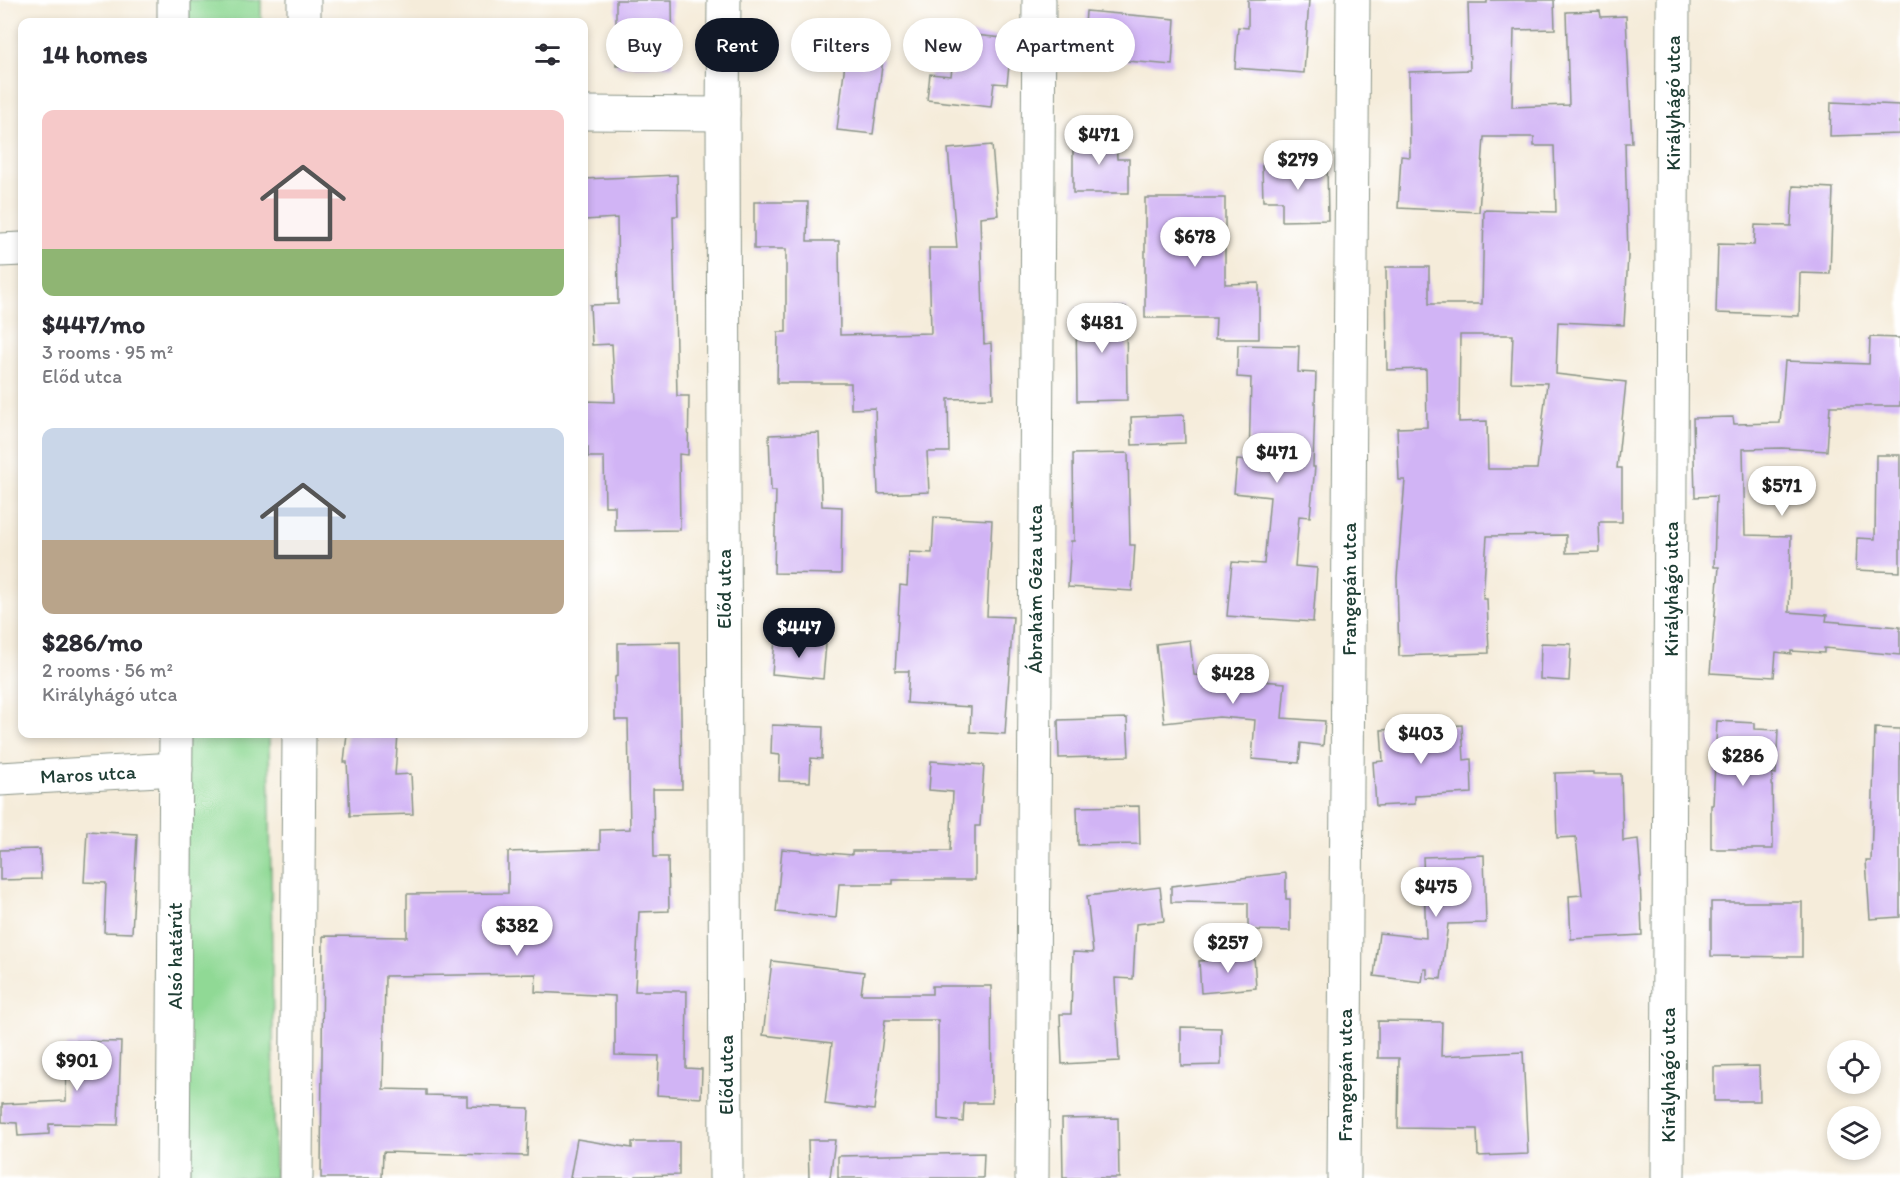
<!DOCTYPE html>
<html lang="en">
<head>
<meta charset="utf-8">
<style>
  :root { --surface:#fff; --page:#f7f7f7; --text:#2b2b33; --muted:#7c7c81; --accent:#111827 }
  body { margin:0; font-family:Itim,sans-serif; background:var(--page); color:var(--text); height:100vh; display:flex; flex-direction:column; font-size:22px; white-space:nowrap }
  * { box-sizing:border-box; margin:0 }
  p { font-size:20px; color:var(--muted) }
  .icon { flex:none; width:33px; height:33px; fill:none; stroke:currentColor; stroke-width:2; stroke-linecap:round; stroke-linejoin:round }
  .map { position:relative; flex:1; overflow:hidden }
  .side { position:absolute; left:18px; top:18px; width:570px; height:720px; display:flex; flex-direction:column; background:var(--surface); border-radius:12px; box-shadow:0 3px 9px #0003 }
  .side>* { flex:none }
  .banner { position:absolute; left:606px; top:18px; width:570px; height:54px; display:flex; gap:12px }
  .fabs { position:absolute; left:1827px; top:1040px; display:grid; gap:12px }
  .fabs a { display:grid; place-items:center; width:54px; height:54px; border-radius:50%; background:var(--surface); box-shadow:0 3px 9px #0003; font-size:30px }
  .price { position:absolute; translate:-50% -51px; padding:0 14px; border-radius:21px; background:#fff; color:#222; font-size:20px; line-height:39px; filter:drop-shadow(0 2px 3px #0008) }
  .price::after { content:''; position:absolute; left:50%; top:36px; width:18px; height:14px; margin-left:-9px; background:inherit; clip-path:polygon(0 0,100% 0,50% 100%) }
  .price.on { background:var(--accent); color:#fff }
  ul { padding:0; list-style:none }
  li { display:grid; align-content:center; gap:12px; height:318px; padding:0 24px }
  li span { display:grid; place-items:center; height:186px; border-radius:12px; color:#555 }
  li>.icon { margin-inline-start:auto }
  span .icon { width:108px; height:108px; fill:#fffc; stroke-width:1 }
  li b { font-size:26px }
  h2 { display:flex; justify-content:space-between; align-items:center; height:72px; padding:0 24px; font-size:26px }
  .pill { padding:0 21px; border-radius:27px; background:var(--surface); box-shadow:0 3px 9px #0003; font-size:21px; line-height:54px }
  .pill.on { background:var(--accent); color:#fff }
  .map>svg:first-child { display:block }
  .green { fill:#90d995; stroke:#588b64; stroke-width:1.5 }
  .building { fill:#d1b4f5; fill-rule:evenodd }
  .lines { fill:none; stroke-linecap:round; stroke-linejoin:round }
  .minor-casing { stroke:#8a9487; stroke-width:35 }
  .minor { stroke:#fff; stroke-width:33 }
  .labels { text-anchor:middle; stroke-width:4.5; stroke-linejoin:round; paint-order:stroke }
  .street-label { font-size:20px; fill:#1f3d34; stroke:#fff }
</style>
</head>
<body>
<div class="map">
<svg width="1900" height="1178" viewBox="0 0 1900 1178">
  <rect width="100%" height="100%" fill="#fff"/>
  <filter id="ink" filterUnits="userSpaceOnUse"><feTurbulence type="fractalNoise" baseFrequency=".0167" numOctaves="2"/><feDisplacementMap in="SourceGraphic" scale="12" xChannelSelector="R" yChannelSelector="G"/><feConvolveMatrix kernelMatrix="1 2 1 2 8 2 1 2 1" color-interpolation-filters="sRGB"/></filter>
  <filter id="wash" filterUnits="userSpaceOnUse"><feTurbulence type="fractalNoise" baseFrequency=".008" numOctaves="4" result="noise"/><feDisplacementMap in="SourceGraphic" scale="24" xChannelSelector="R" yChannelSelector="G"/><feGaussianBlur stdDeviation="1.35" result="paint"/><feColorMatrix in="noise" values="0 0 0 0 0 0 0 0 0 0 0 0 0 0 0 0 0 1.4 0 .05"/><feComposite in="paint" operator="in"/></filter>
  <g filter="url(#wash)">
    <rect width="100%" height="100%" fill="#f5ecda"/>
    <g class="green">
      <rect x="180" y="0" width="81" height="22"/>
      <path d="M184,734H269L275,1178H186Z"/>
    </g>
    <g id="blocks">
      <g class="building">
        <path d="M616,0H672L673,66H616Z"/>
        <path d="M1248,0H1309L1304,73L1235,68L1238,27L1248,28Z"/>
        <path d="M1487,0H1554L1555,29L1514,30L1512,107L1569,105L1566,12L1600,11L1601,17L1626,16L1632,143H1625L1628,256L1624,325L1558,322L1556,374L1626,382L1617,468H1622V522H1599L1600,552L1566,553V535L1487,536L1483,599H1487L1489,653L1399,656L1397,578L1405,480H1399L1397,428L1427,427L1426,369L1387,370L1386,267H1429V304H1482L1484,210L1556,212L1554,146H1534V137H1484L1479,212L1398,208L1401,156L1410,157L1409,72L1470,70L1468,3H1487ZM1460,335H1513L1511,382L1547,383L1537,469H1488L1487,421L1459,422Z"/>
        <path d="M1086,11L1175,19L1172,65L1083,57Z"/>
        <path d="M956,33L1012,39L1007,84L994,83L991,107L927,100L930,74L951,76Z"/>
        <path d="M846,54L883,59L873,134L837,130Z"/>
        <path d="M1831,102L1900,105V134L1830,136Z"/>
        <path d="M1116,134L1117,159H1129V193H1073V138Z"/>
        <path d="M992,145L998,215L980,217L984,344L991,343L993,398L948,399L949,452H927L929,492L878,494L875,408L851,409V383H777L778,332H786V249H754V202H808L807,241H839L840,335L931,333L929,248H957L948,149Z"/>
        <path d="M1327,165L1328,220L1282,221V201H1263L1262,166Z"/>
        <path d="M677,175L678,216H673L677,396H689L688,455L679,454L680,530L615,531V506H605L604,457H588V447H584V401L615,402L612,344L592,345L590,305L618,304L617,218L584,220V179Z"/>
        <path d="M1793,186L1833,188L1830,274L1800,273L1799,316L1716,313L1718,244L1754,245L1755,225L1791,226Z"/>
        <path d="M1145,198H1225V284L1259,283V339H1215L1216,318H1145Z"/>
        <path d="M1126,307L1127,400L1077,401L1076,308Z"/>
        <path d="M1870,337L1900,338V406H1830L1827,451L1782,448L1743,449L1745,535L1791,536L1789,612L1827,615L1826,621L1900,627V655L1824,648V653L1791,651V654L1776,652L1774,677L1710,673L1719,567H1714L1716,496L1695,497L1693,418L1733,417L1734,424L1780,423L1785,361L1869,364Z"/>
        <path d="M1238,345L1299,346L1298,372L1316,373L1313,467H1315L1310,517L1299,516L1295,566L1317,568L1313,622L1227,616L1232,562L1264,564L1270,497L1234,493L1237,460L1249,461L1251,378L1237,377Z"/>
        <path d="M1184,415L1185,443L1132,445L1131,417Z"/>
        <path d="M819,433L822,506L842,507L841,574L774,573L776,491H771L769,435Z"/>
        <path d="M1128,453L1130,545H1135L1132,591L1068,587L1071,541H1074L1073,454Z"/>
        <path d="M1876,455H1900V572L1856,570L1857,538L1875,539Z"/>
        <path d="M934,517L992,520L987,616L1013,617L1005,734L970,732L971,707L907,703L909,671H895L900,585L907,586L909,552L932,553Z"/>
        <path d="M775,640L826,644L823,679L772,674Z"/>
        <path d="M1190,640L1194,675L1285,683L1282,718L1325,721L1323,746L1301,743L1299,763L1252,759L1255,720L1219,717L1164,723L1156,644Z"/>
        <path d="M680,642L682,789H653L654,857H668L669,911L639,912L635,991H687L686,1068L702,1069L701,1098L657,1095L659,1056L615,1055V996L535,992L536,974L385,976L383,1089L426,1090V1095L467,1096V1106L529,1108L527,1156L383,1152L382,1178H321L323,936L407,937V894L508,893V852L600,849V830L630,829L628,720H615V677L618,676V643Z"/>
        <path d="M1541,643L1571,644L1569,681L1540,679Z"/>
        <path d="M1127,718L1129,756L1059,758L1058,720Z"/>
        <path d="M1717,721L1755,723V729L1778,730L1776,774L1772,773L1773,849H1711V805H1713Z"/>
        <path d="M772,725L823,727L822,759L811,758L810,782L779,781L780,755L771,754Z"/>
        <path d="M1462,725L1464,760L1471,759L1472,793L1415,796V804L1376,806L1373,762L1383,761L1381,730Z"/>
        <path d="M1875,728L1900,729V917L1870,919L1866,861H1871Z"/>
        <path d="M347,734H398L395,775L411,774L413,814L350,816L347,762H344Z"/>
        <path d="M931,761L984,765L980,826H975V880H893V884H839L836,918L776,912L782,849L852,855V851H950L953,792L929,790Z"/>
        <path d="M1594,772V774H1621L1623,841L1638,839L1641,877H1640L1642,935L1571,939L1569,896L1582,895L1576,837L1557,838L1555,773Z"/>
        <path d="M1139,806L1140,844L1078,845L1077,807Z"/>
        <path d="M87,831L137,834L132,933L104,932L106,883L84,882Z"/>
        <path d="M40,849L41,879L0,880V850Z"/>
        <path d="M1484,855L1486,923L1448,924L1441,979L1427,978V969H1424L1422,982L1374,976L1379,933L1426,938L1423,857Z"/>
        <path d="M1286,873V899H1290V931L1248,930V903L1171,902V886Z"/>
        <path d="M1160,887L1164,921L1136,924L1133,979L1115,978L1119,1061L1062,1064L1060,1014H1071L1073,952L1093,953L1087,896Z"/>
        <path d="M1711,902H1802V957L1711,956Z"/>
        <path d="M1254,956L1256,988L1201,993L1199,961Z"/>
        <path d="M772,961L864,972L861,994H932V986H991L992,1103H964L963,1122L938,1119V1020H885L874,1110L825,1104L832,1043L763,1035Z"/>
        <path d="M1378,1021L1442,1022L1441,1056L1523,1052L1528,1154L1478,1156L1477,1129L1398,1128L1399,1058H1378Z"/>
        <path d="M1181,1027L1221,1028V1065L1181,1066Z"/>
        <path d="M77,1041L121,1042L118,1125L49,1124V1134L18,1136L17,1123L2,1122V1104L66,1101L67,1045H77Z"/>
        <path d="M1759,1066L1760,1101H1714V1067Z"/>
        <path d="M1118,1118L1119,1178H1063L1062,1119Z"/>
        <path d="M577,1139L632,1148V1142H679V1175L636,1176V1178H570Z"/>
        <path d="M808,1140H835L830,1178H809Z"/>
        <path d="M984,1153L983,1178H838V1156Z"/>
      </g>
    </g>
  </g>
  <g filter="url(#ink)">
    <use href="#blocks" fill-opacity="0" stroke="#8a9487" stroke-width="1.5"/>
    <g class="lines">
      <g class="minor-casing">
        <g id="minor">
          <path d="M174,0V22"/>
          <path d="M724,0L723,114L726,1178"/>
          <path d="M304,22V0"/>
          <path d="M584,113L723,114"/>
          <path d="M0,250L22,249"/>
          <path d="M0,779L176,769"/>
          <path d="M173,1178L176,734"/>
          <path d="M296,1178L299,734"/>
          <path d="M1032,1178L1039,0"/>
          <path d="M1344,1178L1353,0"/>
          <path d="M1668,1178L1673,0"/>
        </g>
      </g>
      <use href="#minor" class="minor"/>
    </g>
  </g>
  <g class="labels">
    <g class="street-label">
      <text transform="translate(1673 103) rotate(-90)" y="7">Királyhágó utca</text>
      <text transform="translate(724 589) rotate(-90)" y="7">Előd utca</text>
      <text transform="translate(1035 589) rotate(-90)" y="7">Ábrahám Géza utca</text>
      <text transform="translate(1349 589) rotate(-90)" y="7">Frangepán utca</text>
      <text transform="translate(1671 589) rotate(-90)" y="7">Királyhágó utca</text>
      <text transform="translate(88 774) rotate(-3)" y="7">Maros utca</text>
      <text transform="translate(175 956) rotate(-90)" y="7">Alsó határút</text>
      <text transform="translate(726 1075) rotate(-90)" y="7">Előd utca</text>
      <text transform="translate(1345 1075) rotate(-90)" y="7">Frangepán utca</text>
      <text transform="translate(1668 1075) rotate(-90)" y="7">Királyhágó utca</text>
    </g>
  </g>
</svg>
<div class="fabs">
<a><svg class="icon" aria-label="locate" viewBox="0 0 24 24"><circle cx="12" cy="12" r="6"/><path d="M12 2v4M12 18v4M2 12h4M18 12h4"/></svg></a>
<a><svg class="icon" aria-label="layers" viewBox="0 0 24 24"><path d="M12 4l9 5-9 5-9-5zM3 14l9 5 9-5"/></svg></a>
</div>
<b class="price" style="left:1099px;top:166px">$471</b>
<b class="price" style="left:1298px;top:191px">$279</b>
<b class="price" style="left:1195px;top:268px">$678</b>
<b class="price" style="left:1102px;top:354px">$481</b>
<b class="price" style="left:1277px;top:484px">$471</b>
<b class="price" style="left:1782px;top:517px">$571</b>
<b class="price on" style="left:799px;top:659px">$447</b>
<b class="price" style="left:1233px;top:705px">$428</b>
<b class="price" style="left:1421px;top:765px">$403</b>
<b class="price" style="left:1743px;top:787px">$286</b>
<b class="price" style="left:1436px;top:918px">$475</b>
<b class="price" style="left:517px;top:957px">$382</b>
<b class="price" style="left:1228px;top:974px">$257</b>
<b class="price" style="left:77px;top:1092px">$901</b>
<div class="banner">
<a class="pill">Buy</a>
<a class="pill on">Rent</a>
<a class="pill">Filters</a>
<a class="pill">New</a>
<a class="pill">Apartment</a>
</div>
<section class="side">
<h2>14 homes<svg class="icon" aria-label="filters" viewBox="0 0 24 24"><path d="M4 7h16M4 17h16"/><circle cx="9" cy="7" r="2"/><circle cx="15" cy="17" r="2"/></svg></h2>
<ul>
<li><span style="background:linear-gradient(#f6c9c9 75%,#8fb573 0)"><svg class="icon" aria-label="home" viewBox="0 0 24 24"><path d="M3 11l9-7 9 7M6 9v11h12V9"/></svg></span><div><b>$447/mo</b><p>3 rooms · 95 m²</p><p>Előd utca</p></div></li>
<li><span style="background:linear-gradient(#c9d6e8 60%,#b9a48a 0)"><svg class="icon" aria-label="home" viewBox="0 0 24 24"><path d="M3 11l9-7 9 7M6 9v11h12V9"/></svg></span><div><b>$286/mo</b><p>2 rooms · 56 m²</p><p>Királyhágó utca</p></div></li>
</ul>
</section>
</div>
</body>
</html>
